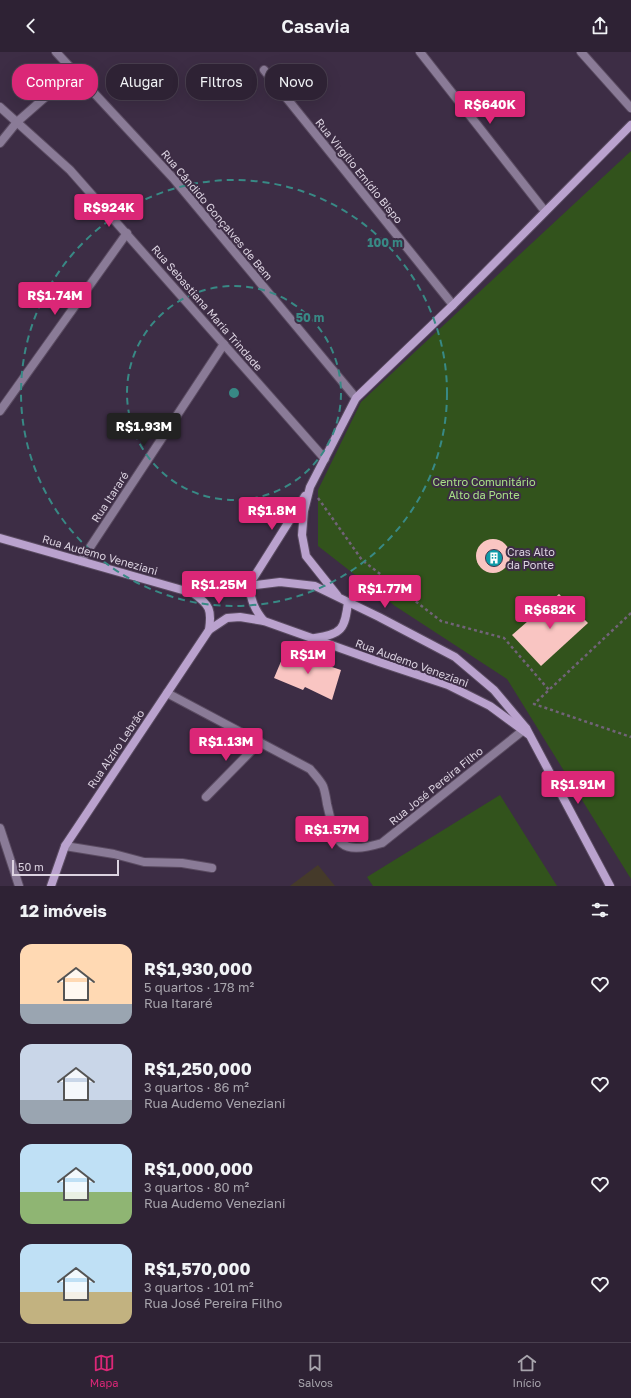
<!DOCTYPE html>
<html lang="pt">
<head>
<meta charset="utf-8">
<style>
  :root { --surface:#2e2234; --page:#3a2f40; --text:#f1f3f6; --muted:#a7a4ac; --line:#493f4f; --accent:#db2777 }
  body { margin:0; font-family:"Golos Text",sans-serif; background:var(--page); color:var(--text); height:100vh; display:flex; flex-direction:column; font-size:15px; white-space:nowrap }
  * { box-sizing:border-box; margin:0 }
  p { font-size:13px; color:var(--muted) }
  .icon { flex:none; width:22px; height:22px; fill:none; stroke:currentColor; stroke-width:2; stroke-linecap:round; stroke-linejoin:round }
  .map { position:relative; height:834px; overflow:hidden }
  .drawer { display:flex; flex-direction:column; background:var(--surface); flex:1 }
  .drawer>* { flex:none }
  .guide { position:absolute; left:12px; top:12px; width:400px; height:36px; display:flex; gap:8px }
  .scale { position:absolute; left:12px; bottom:10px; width:107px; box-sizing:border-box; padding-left:4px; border:2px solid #dcd3e1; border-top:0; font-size:11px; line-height:14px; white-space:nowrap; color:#dcd3e1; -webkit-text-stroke:3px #3d2d45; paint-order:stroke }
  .price { position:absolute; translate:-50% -34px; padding:0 9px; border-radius:4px; background:var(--accent); color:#fff; font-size:13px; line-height:26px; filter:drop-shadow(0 1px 2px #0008) }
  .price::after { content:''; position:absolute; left:50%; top:24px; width:12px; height:9px; margin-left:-6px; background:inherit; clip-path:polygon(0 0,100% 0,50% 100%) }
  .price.current { background:#222; color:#fff }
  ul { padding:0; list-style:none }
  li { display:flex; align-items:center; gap:12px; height:100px; padding:0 20px }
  li span { display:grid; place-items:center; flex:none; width:112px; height:80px; border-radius:12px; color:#555 }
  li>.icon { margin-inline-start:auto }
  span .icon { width:48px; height:48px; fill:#fffc; stroke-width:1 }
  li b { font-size:17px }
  h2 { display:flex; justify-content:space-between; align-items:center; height:48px; padding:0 20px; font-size:17px }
  .pill { padding:0 14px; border-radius:16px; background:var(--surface); box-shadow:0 4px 16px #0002,0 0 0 1px var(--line); font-size:14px; line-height:36px }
  .pill.current { background:var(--accent); color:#fff }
  header { display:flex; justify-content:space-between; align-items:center; height:52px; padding:0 20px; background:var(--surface); font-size:18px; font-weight:600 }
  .tabs { display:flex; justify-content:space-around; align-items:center; height:56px; border-top:1px solid var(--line); background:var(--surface); font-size:11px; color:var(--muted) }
  .tabs a { display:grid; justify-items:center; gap:2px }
  .tabs .current { color:var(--accent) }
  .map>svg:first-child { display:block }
  .medical { fill:#453a2a }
  .green { fill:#32531c }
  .building { fill:#f9c5c2 }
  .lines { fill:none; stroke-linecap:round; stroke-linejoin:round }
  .street-casing { stroke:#5a4b61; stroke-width:10 }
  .secondary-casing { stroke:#5a4b61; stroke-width:10 }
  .path { stroke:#716378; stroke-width:2.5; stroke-dasharray:3 3; stroke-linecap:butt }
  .street { stroke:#8a7b97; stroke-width:8 }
  .secondary { stroke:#baa2ce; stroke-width:8 }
  .ring { fill:none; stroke:#388985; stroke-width:2; stroke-dasharray:7 5 }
  .labels { text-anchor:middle; stroke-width:4; stroke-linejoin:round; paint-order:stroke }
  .street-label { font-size:11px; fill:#dcd3e1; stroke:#3d2d45 }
  .park-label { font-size:11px; fill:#a8e087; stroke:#3d2d45 }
  .poi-label { font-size:11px; fill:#dcd3e1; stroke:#3d2d45; text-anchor:start }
  .centre { fill:#388985; stroke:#3d2d45; stroke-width:2 }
  .ring-label { font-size:12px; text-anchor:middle; font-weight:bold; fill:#388985; stroke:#3d2d45; stroke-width:4; stroke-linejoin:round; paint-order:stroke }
</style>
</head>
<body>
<header><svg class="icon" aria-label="back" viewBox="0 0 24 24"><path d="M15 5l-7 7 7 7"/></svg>Casavia<svg class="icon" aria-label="share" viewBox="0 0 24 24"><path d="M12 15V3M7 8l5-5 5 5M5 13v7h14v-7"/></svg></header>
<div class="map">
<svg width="631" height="834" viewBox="0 0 631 834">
  <rect width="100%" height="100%" fill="#3d2d45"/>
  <path class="medical" d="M318,813L335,834H290Z"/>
  <g class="green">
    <path d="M631,99V827L507,627L395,554L318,494V438L361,350Z"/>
    <path d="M500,743L557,834H373L367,825Z"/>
  </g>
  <g class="building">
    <circle cx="493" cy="504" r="17"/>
    <path d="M559,542L588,571L541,614L512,583Z"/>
    <path d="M285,600L312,612L314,609L341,618L332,648L305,635L303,638L274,626Z"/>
  </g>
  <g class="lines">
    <g class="street-casing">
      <g id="street">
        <path d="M56,0L173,126L356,346"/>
        <path d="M420,0L544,158"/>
        <path d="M581,0L631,56"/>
        <path d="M264,18L453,253"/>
        <path d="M0,55L70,118L325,407"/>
        <path d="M0,91L17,70L74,20"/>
        <path d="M0,359L127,181"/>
        <path d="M81,509L224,292"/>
        <path d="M167,641L310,717C314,722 320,728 323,734C325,739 326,746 327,752C336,791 338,804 382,791L526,676"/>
        <path d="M206,745L260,690"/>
        <path d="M0,776L19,834"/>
        <path d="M65,794L114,802L144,810L182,811L212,816"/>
      </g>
    </g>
    <g class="secondary-casing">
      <g id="secondary">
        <path d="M0,486L193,541L280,530L315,534L379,565L455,605L494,638L526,676L610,834"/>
        <path d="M337,543L306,504L302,483L304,459L310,435L356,346L453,253L631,73"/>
        <path d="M264,569C254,557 251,548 249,533L305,444"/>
        <path d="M209,578L227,566L240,565L264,569L379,610L448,633L490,654L528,682"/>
        <path d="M315,586C342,582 345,577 348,550"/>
        <path d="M51,834L65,794L209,578C212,558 210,553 193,541"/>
      </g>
    </g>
    <g class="path">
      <path d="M318,446L362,508L441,569L504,586L549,638"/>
      <path d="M631,561L534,652L631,685"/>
    </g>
    <use href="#street" class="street"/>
    <use href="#secondary" class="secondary"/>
  </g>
  <g class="ring">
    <circle cx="234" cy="341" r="107"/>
    <circle cx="234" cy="341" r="213"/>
  </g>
  <defs>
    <g id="building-disc" transform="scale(0.9)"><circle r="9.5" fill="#0f9aa8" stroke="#3d2d45"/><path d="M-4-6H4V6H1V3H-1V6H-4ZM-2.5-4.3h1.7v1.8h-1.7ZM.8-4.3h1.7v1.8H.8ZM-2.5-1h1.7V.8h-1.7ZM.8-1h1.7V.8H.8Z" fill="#fff"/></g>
  </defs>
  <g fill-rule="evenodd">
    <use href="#building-disc" x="494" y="506"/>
  </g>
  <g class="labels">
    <g class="street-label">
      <text transform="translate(359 119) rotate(51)" y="4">Rua Virgílio Emídio Bispo</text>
      <text transform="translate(217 163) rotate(50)" y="4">Rua Cândido Gonçalves de Bem</text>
      <text transform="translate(207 256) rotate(49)" y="4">Rua Sebastiana Maria Trindade</text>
      <text transform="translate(110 445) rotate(-57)" y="4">Rua Itararé</text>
      <text transform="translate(100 503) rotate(16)" y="4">Rua Audemo Veneziani</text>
      <text transform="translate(412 611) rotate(20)" y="4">Rua Audemo Veneziani</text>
      <text transform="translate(116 697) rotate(-56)" y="4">Rua Alzíro Lebrão</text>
      <text transform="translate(436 734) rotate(-39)" y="4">Rua José Pereira Filho</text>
    </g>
    <g class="park-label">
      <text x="484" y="434">Centro Comunitário<tspan x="484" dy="13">Alto da Ponte</tspan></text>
    </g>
    <g class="poi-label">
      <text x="507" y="504">Cras Alto<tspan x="507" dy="13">da Ponte</tspan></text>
    </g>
  </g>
  <circle cx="234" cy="341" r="6" class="centre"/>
  <g class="ring-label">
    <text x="385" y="195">100 m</text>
    <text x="310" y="270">50 m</text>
  </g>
</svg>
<div class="scale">50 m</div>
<b class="price" style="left:490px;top:73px">R$640K</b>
<b class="price" style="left:109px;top:176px">R$924K</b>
<b class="price" style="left:55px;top:264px">R$1.74M</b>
<b class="price current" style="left:144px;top:395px">R$1.93M</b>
<b class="price" style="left:272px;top:479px">R$1.8M</b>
<b class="price" style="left:219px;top:553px">R$1.25M</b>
<b class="price" style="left:385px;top:557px">R$1.77M</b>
<b class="price" style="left:550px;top:578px">R$682K</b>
<b class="price" style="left:308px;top:623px">R$1M</b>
<b class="price" style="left:226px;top:710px">R$1.13M</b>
<b class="price" style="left:578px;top:753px">R$1.91M</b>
<b class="price" style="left:332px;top:798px">R$1.57M</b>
<div class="guide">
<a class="pill current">Comprar</a>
<a class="pill">Alugar</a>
<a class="pill">Filtros</a>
<a class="pill">Novo</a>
</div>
</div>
<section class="drawer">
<h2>12 imóveis<svg class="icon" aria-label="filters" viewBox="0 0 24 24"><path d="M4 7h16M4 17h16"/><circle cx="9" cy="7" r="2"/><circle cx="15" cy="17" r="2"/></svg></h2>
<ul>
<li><span style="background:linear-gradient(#ffd9b3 75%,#9aa5b1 0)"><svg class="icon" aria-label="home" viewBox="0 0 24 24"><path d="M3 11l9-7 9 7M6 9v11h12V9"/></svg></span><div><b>R$1,930,000</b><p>5 quartos · 178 m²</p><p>Rua Itararé</p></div><svg class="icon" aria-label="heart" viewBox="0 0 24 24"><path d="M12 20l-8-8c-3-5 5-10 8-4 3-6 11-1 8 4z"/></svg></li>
<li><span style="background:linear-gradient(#c9d6e8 70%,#9aa5b1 0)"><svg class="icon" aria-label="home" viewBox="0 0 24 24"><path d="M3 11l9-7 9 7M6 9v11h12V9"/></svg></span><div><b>R$1,250,000</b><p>3 quartos · 86 m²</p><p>Rua Audemo Veneziani</p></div><svg class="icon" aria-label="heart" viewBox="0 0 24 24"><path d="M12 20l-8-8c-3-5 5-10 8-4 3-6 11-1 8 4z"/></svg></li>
<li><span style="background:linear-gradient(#bfe0f5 60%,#8fb573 0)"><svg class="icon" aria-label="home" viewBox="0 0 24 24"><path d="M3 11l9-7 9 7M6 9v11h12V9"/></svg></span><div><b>R$1,000,000</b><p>3 quartos · 80 m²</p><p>Rua Audemo Veneziani</p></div><svg class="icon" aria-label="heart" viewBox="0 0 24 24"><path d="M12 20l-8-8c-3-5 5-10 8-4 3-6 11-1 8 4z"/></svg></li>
<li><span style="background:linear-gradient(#bfe0f5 60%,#c2b280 0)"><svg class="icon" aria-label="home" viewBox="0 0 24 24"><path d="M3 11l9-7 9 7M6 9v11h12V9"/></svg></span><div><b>R$1,570,000</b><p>3 quartos · 101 m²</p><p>Rua José Pereira Filho</p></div><svg class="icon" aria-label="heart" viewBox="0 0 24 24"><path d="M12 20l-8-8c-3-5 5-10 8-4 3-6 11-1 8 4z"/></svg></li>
</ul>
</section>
<nav class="tabs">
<a class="current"><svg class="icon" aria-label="map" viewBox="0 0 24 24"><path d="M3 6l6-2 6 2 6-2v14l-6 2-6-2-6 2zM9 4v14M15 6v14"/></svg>Mapa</a>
<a><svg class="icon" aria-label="saved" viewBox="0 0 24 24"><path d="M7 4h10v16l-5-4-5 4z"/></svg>Salvos</a>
<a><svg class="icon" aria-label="home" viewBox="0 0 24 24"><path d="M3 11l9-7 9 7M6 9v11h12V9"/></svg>Início</a>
</nav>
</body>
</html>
